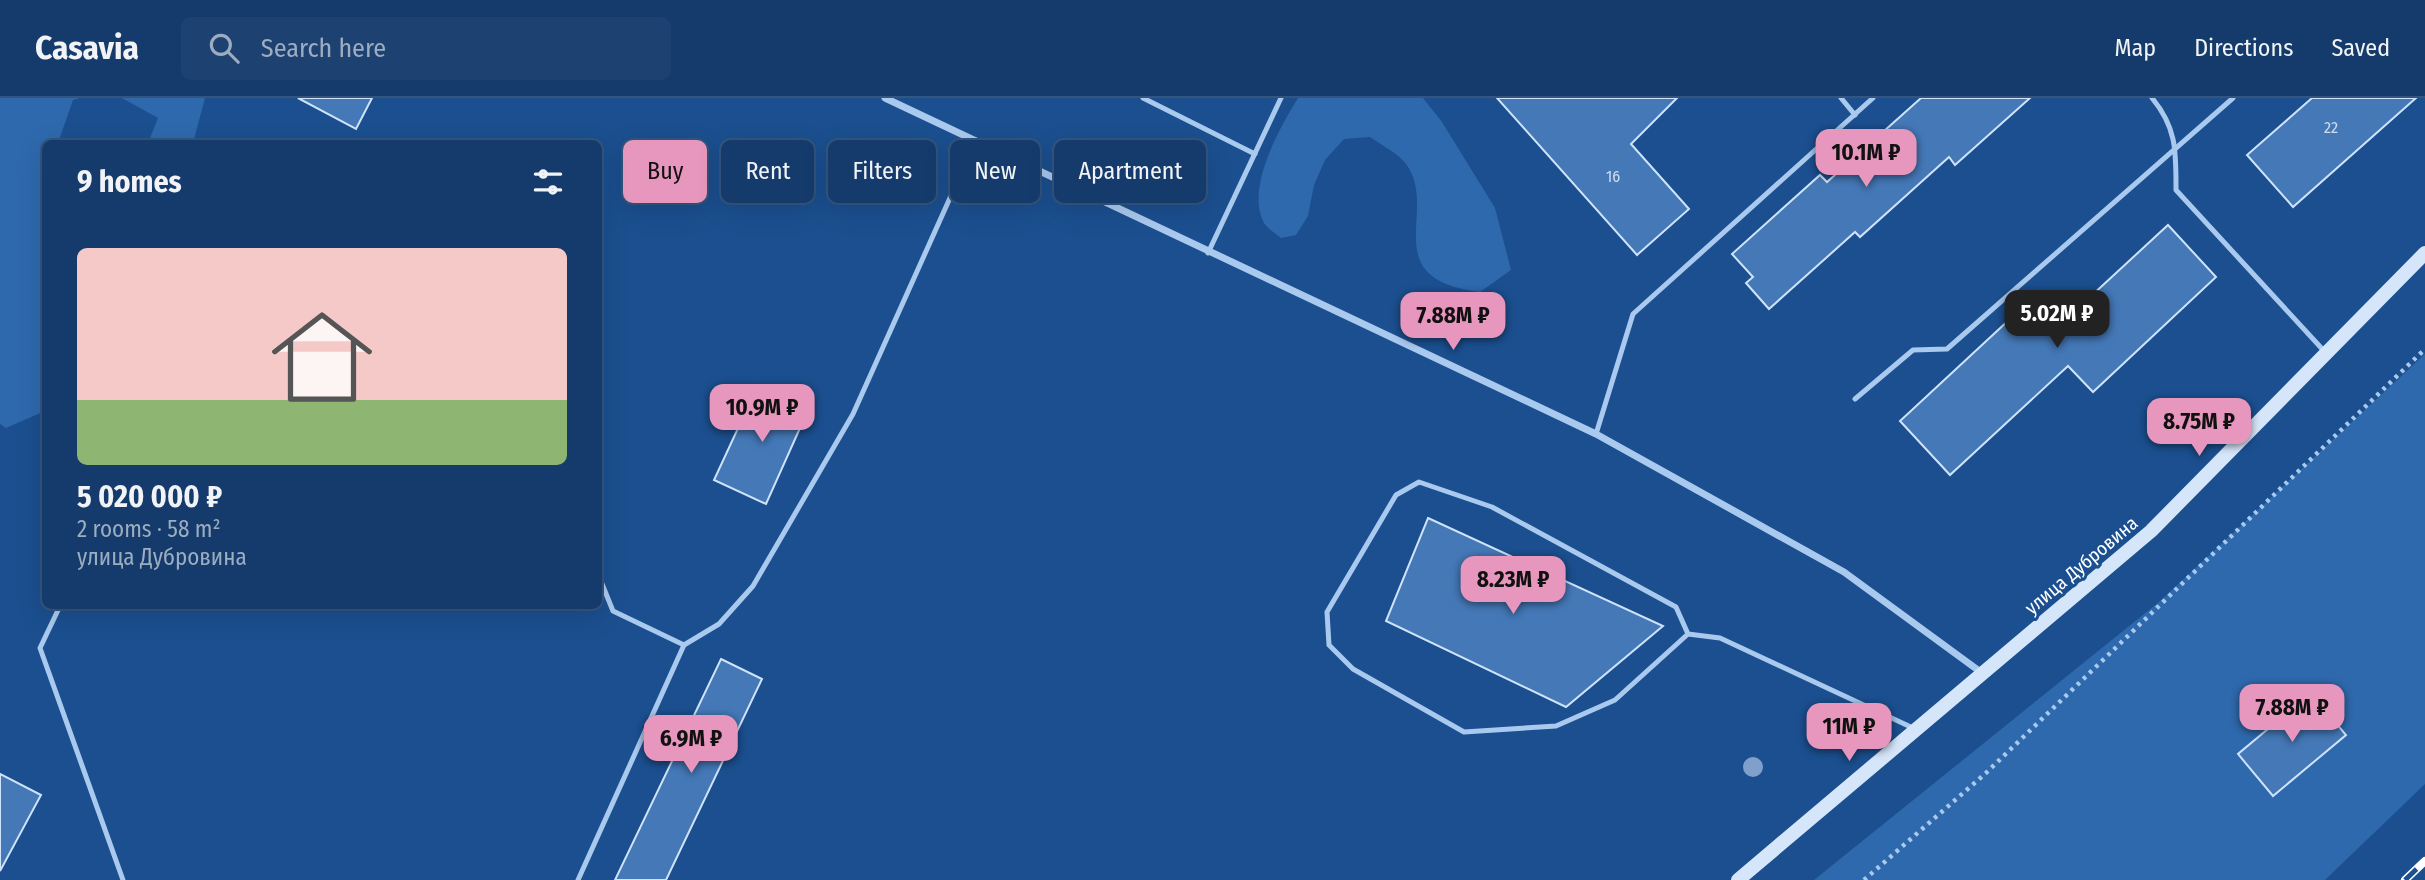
<!DOCTYPE html>
<html lang="en">
<head>
<meta charset="utf-8">
<style>
  :root { --surface:#143b6b; --page:#1d4271; --text:#f1f3f6; --muted:#9dadc1; --line:#33557e; --accent:#e797bd }
  body { margin:0; font-family:"Fira Sans Condensed",sans-serif; background:var(--page); color:var(--text); height:100vh; display:flex; flex-direction:column; font-size:26px; white-space:nowrap }
  * { box-sizing:border-box; margin:0 }
  p { font-size:23px; color:var(--muted) }
  .icon { flex:none; width:38px; height:38px; fill:none; stroke:currentColor; stroke-width:2; stroke-linecap:round; stroke-linejoin:round }
  .map { position:relative; flex:1; overflow:hidden }
  .details { position:absolute; left:42px; top:42px; width:560px; height:469px; display:flex; flex-direction:column; background:var(--surface); border-radius:10px; box-shadow:0 7px 28px #0002,0 0 0 2px var(--line) }
  .details>* { flex:none }
  .hud { position:absolute; left:623px; top:42px; width:665px; height:63px; display:flex; gap:14px }
  .price { position:absolute; translate:-50% -60px; padding:0 16px; border-radius:14px; background:var(--accent); color:#111; font-size:23px; line-height:46px; filter:drop-shadow(0 2px 4px #0008) }
  .price::after { content:''; position:absolute; left:50%; top:42px; width:21px; height:16px; margin-left:-10px; background:inherit; clip-path:polygon(0 0,100% 0,50% 100%) }
  .price.on { background:#222; color:#fff }
  ul { padding:0; list-style:none }
  li { display:grid; align-content:center; gap:14px; height:371px; padding:0 35px }
  li span { display:grid; place-items:center; height:217px; border-radius:10px; color:#555 }
  li>.icon { margin-inline-start:auto }
  span .icon { width:126px; height:126px; fill:#fffc; stroke-width:1 }
  li b { font-size:30px }
  h2 { display:flex; justify-content:space-between; align-items:center; height:84px; padding:0 35px; font-size:30px }
  .pill { padding:0 24px; border-radius:10px; background:var(--surface); box-shadow:0 7px 28px #0002,0 0 0 2px var(--line); font-size:24px; line-height:63px }
  .pill.on { background:var(--accent); color:#111 }
  header { display:flex; align-items:center; gap:42px; box-sizing:border-box; height:98px; padding:0 35px; background:var(--surface); border-bottom:2px solid var(--line) }
  header strong { font-size:33px }
  nav { display:flex; gap:38px; margin-inline-start:auto; font-size:24px }
  .search { width:490px; height:63px; background:var(--page); display:flex; align-items:center; gap:18px; box-sizing:border-box; padding:0 24px; border-radius:10px; color:var(--muted); font-size:26px }
  .map>svg:first-child { display:block }
  .green { fill:#2e69ad }
  .building { fill:#4478b7; stroke:#cfe3fa; stroke-width:2 }
  .lines { fill:none; stroke-linecap:round; stroke-linejoin:round }
  .path { stroke:#a9c9ee; stroke-width:4.5; stroke-dasharray:3.5 5; stroke-linecap:butt }
  .lane { stroke:#a9c9ee; stroke-width:5 }
  .street { stroke:#a9c9ee; stroke-width:7 }
  .secondary { stroke:#d6e6fa; stroke-width:14 }
  .rail-casing { stroke:#fff; stroke-width:8 }
  .rail { stroke:#1b4f8f; stroke-width:5; stroke-dasharray:16; stroke-linecap:butt }
  .tree { fill:#7ea0ca }
  .labels { text-anchor:middle; stroke-width:6; stroke-linejoin:round; paint-order:stroke }
  .number-label { font-size:16px; fill:#d0dded }
  .street-label { font-size:19px; fill:#fff; stroke:#1b4f8f }
</style>
</head>
<body>
<header>
<strong>Casavia</strong>
<div class="search"><svg class="icon" aria-label="search" viewBox="0 0 24 24"><circle cx="10" cy="10" r="6"/><path d="M15 15l6 6"/></svg>Search here</div>
<nav><a>Map</a><a>Directions</a><a>Saved</a></nav>
</header>
<div class="map">
<svg width="2425" height="782" viewBox="0 0 2425 782">
  <rect width="100%" height="100%" fill="#1b4f8f"/>
  <g class="green">
    <path d="M0,0H80L73,2L58,45L46,46L45,313L6,330L0,326Z"/>
    <path d="M122,0H205L193,45H148L158,20Z"/>
    <path d="M1298,0H1423L1442,24L1495,110L1511,172L1480,194C1374,181 1440,112 1406,66C1398,55 1381,47 1370,39L1344,41L1325,62L1314,87L1308,118L1296,137L1281,140C1276,136 1268,131 1264,125C1245,91 1280,29 1298,0Z"/>
    <path d="M2425,256V686L2325,782H1814L2159,504Z"/>
  </g>
  <g class="building">
    <path d="M298,0H372L356,31Z"/>
    <path d="M1497,0H1677L1631,46L1689,111L1637,157Z"/>
    <path d="M1921,0H2030L1955,67L1949,59L1860,139L1855,134L1769,211L1746,185L1753,179L1732,156L1820,77L1827,84Z"/>
    <path d="M2312,0H2416L2293,109L2247,57Z"/>
    <path d="M2168,127L2216,179L2093,294L2068,268L1950,377L1900,323L2024,208L2050,236Z"/>
    <path d="M758,287L809,310L766,406L714,382Z"/>
    <path d="M1428,420L1663,528L1566,609L1386,523Z"/>
    <path d="M721,561L762,581L666,782H615Z"/>
    <path d="M2311,595L2346,637L2273,698L2238,656Z"/>
    <path d="M0,676L41,697L0,773Z"/>
  </g>
  <g class="lines">
    <path class="path" d="M1864,782L1986,675L2425,251"/>
    <g class="lane">
      <path d="M1143,0L1255,56"/>
      <path d="M1841,0L1855,17"/>
      <path d="M2152,0C2177,30 2176,54 2176,92L2325,254"/>
      <path d="M1208,155L1281,0"/>
      <path d="M1855,301L1913,252L1947,251L2233,0"/>
      <path d="M1596,336L1633,216L1873,0"/>
      <path d="M598,476L613,513L684,547L719,526L753,488L853,316L976,42"/>
      <path d="M60,508L40,550L123,782"/>
      <path d="M1688,536L1676,509L1492,409L1419,384L1396,397L1327,514L1329,547L1353,571L1464,634L1556,628L1615,602L1688,536L1720,540L1913,630"/>
      <path d="M578,782L684,547"/>
    </g>
    <path class="street" d="M885,0L1596,336L1844,474L1982,575"/>
    <path class="secondary" d="M1738,782L2151,433L2425,155"/>
    <g class="rail-casing">
      <path id="rail" d="M2405,782L2425,763"/>
    </g>
    <use href="#rail" class="rail"/>
  </g>
  <circle class="tree" cx="1753" cy="669" r="10"/>
  <g class="labels">
    <g class="number-label">
      <text x="2331" y="35">22</text>
      <text x="1613" y="84">16</text>
    </g>
    <g class="street-label">
      <text transform="translate(2081 467) rotate(-40)" y="7">улица Дубровина</text>
    </g>
  </g>
</svg>
<b class="price" style="left:1866px;top:91px">10.1M ₽</b>
<b class="price on" style="left:2057px;top:252px">5.02M ₽</b>
<b class="price" style="left:1453px;top:254px">7.88M ₽</b>
<b class="price" style="left:762px;top:346px">10.9M ₽</b>
<b class="price" style="left:2199px;top:360px">8.75M ₽</b>
<b class="price" style="left:1513px;top:518px">8.23M ₽</b>
<b class="price" style="left:2292px;top:646px">7.88M ₽</b>
<b class="price" style="left:1849px;top:665px">11M ₽</b>
<b class="price" style="left:691px;top:677px">6.9M ₽</b>
<div class="hud">
<a class="pill on">Buy</a>
<a class="pill">Rent</a>
<a class="pill">Filters</a>
<a class="pill">New</a>
<a class="pill">Apartment</a>
</div>
<section class="details">
<h2>9 homes<svg class="icon" aria-label="filters" viewBox="0 0 24 24"><path d="M4 7h16M4 17h16"/><circle cx="9" cy="7" r="2"/><circle cx="15" cy="17" r="2"/></svg></h2>
<ul>
<li><span style="background:linear-gradient(#f6c9c9 70%,#8fb573 0)"><svg class="icon" aria-label="home" viewBox="0 0 24 24"><path d="M3 11l9-7 9 7M6 9v11h12V9"/></svg></span><div><b>5 020 000 ₽</b><p>2 rooms · 58 m²</p><p>улица Дубровина</p></div></li>
</ul>
</section>
</div>
</body>
</html>
